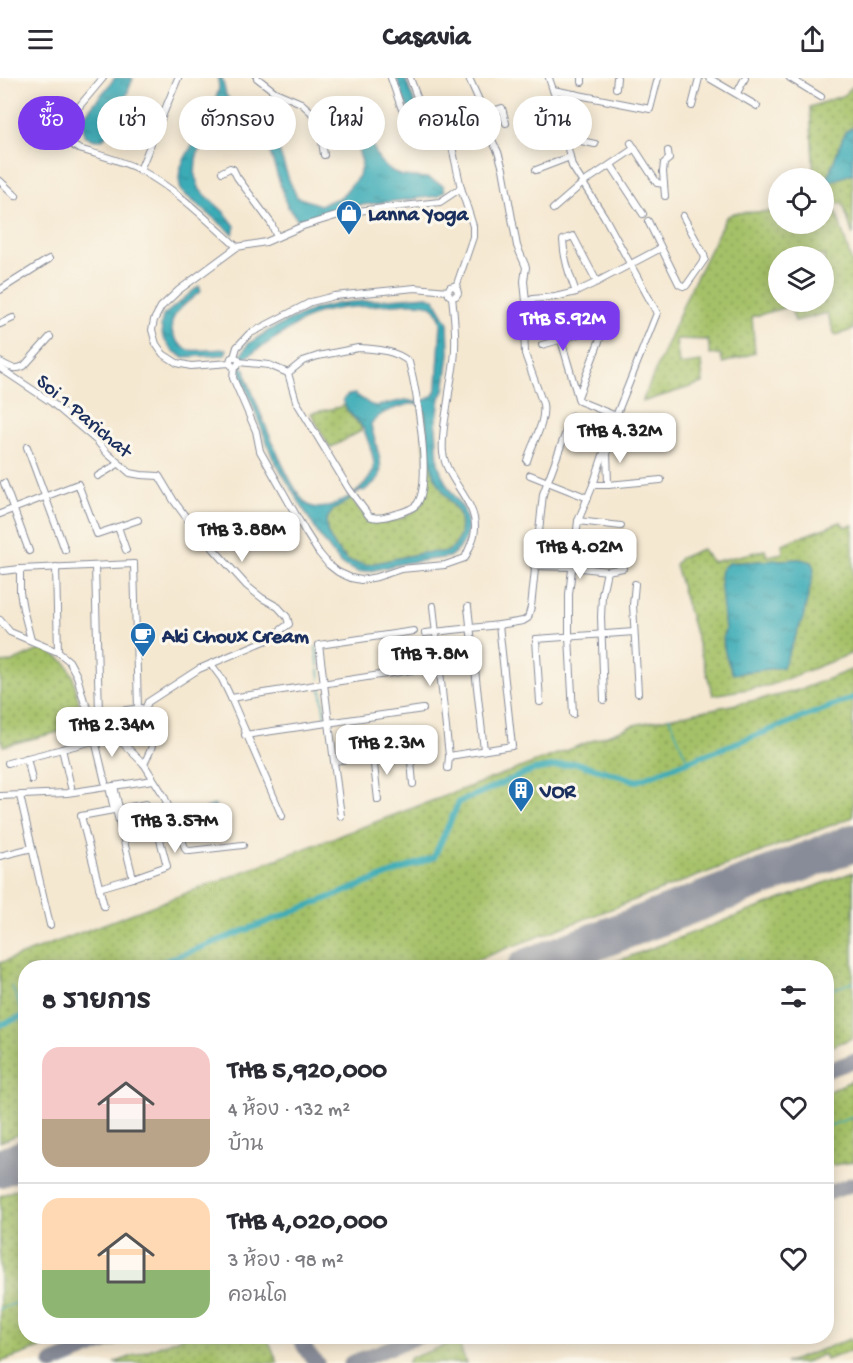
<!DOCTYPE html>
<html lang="th">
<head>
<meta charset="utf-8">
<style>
  :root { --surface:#fff; --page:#f7f7f7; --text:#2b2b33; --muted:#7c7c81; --line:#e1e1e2; --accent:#7c3aed }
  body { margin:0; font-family:"Gochi Hand","Playpen Sans Thai",sans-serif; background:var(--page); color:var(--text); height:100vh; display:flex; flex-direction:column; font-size:22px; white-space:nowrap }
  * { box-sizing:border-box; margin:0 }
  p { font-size:20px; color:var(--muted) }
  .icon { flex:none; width:33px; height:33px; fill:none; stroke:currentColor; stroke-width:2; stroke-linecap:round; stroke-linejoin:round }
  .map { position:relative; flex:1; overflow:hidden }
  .drawer { position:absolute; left:18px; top:882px; width:816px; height:384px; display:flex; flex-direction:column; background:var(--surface); border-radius:24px; box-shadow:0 3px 15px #0003 }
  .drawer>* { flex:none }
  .hud { position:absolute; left:18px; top:18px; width:818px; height:54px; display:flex; gap:12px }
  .buttons { position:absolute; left:768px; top:90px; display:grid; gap:12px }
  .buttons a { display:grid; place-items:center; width:66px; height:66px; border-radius:50%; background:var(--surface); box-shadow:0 3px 15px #0003; font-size:30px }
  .price { position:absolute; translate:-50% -51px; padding:0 14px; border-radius:12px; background:#fff; color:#222; font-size:20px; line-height:39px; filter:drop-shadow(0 2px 3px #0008) }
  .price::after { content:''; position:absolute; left:50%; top:36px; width:18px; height:14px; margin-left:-9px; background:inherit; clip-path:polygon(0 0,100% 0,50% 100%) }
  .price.current { background:var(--accent); color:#fff }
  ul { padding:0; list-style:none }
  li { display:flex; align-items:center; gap:18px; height:150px; padding:0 24px }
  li+li { border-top:2px solid var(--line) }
  li span { display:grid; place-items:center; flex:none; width:168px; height:120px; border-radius:18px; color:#555 }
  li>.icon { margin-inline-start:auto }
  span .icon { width:72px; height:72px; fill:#fffc; stroke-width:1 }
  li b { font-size:26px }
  h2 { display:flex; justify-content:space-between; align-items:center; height:72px; padding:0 24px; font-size:26px }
  .pill { padding:0 21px; border-radius:27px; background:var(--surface); box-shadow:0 3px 15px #0003; font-size:21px; line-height:54px }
  .pill.current { background:var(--accent); color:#fff }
  header { display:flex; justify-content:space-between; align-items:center; height:78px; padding:0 24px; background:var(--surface); font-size:27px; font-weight:800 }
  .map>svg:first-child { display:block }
  .grass { fill:url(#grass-dots); stroke:#607863; stroke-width:1.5; fill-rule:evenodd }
  .water { fill:url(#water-ripples); stroke:#2a6d8a; stroke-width:1.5; fill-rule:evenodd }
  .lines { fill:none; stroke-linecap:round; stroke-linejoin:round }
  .stream { stroke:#3aabb6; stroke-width:1.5 }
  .canal { stroke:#3aabb6; stroke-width:6 }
  .taxiway { stroke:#888c98; stroke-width:15 }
  .runway { stroke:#888c98; stroke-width:38 }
  .street-casing { stroke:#888c98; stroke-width:8 }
  .street { stroke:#fff; stroke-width:6 }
  .labels { text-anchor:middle; stroke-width:6; stroke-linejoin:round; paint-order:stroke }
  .poi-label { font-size:21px; font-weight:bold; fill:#1b2f5e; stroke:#fbf7ec; text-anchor:start }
  .street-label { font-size:21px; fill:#1b2f5e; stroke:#fbf7ec }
</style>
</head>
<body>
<header><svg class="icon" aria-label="menu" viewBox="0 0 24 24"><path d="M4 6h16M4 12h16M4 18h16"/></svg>Casavia<svg class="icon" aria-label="share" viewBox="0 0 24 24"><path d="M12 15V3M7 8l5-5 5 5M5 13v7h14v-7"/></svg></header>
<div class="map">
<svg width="853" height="1285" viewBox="0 0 853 1285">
  <defs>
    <pattern id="grass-dots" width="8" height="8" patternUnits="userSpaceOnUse" patternTransform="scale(1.5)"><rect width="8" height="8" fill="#a5c168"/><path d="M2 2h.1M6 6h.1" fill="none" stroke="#869d59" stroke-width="1.8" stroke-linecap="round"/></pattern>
    <pattern id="water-ripples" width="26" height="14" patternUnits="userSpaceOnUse" patternTransform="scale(1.5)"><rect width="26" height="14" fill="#3aabb6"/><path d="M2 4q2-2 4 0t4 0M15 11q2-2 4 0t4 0" fill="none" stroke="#308c97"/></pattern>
  </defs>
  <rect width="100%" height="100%" fill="#fbf7ec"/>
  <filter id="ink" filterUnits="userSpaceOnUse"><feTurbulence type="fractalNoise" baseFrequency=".0167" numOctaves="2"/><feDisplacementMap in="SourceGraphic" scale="12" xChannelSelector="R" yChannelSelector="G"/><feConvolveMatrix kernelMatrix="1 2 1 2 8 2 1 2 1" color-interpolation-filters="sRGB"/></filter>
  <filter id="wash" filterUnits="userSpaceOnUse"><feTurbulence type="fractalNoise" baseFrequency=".008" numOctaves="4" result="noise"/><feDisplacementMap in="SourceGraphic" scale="24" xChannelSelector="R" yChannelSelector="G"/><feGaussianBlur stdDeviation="1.35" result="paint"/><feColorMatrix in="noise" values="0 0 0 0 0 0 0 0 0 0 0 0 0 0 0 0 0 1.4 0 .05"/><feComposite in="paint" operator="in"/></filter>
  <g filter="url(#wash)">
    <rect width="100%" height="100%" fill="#f5e8d1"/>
    <g class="grass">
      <path d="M853,8V49L845,54L826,105L853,95V158L843,126L824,123V100H814L810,29L844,17Z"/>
      <path d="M835,130L853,188V252L835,257L827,235L795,243L790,228L752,239L755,275L723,285L720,276L710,277L708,262L676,261L679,287L701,284L703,305L642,324L687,218L726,139L734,135L778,133V146H824V131ZM778,178H824V224H778Z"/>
      <path d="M344,327L350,336L361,348V353L330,370L311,335L340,329Z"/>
      <path d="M421,331L425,333L429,365L443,413L459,435L461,446L460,457L455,468L447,474L422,475L367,487L348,483L335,469L327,454L326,442L333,432L348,423L350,419L368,443L385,445L400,441L415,433L423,425L427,397Z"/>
      <path d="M841,444L845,449L853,447V575L771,607L713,617L675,487L680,480L702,471L712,484L765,472L767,478L783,475L782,466ZM800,481L812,484L733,596C727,583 720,565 725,552L729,485Z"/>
      <path d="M41,571L53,576L66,585L73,598L79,625L94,645L3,668L0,659V585L12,584Z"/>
      <path d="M853,591V739L458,889L26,890L25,1054L0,1064V885L634,647L780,617L802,611Z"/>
      <path d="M853,794V960L827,970L826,890L602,889Z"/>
      <path d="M853,1002V1084L827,1088V1014Z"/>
      <path d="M25,1108L26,1258L72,1259L0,1284V1118Z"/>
      <path d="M185,1258L267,1259L278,1285H114Z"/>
      <path d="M850,1261L853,1266V1272L826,1282L824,1276L804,1285H785Z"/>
      <path d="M458,1263L466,1285H407L410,1280Z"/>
    </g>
    <g class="water">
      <path d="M115,0H133C129,11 112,57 102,61C96,64 89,60 84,57L83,46L84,38Z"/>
      <path d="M218,0H222L226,17L242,36L277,67L289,102L297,119L320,127L341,119L359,98L362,84L355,63V59L362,56L370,61L379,82L388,91L402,98L427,100L443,107L445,113L438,118L345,129L314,139L298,142L287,128L269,71L260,61L236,45L222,46L212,52L202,63L196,81L195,98L200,112L225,135L235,148L233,156L181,113L179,101L180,91L185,80L213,30L219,10Z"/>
      <path d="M397,0H405L420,40C405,34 401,14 397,0Z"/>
      <path d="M853,49V95L825,106L845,54Z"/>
      <path d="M199,208L201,213C187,225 162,239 175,260C178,265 184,270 189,272C199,274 217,271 227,271L225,277L183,279L172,272L163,260L161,247L163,238Z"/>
      <path d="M428,218L434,221L448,245L449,276L444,313L440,320L436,348L438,385L442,397L448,409L464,432L468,447L466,460L459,471L449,479L404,485L370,493L358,494L341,486L319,457L273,380L243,302L240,291L241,289V283L239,281L248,266L268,253L315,231L341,225ZM408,225C426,225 437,224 441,245L437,308L434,316L428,321L415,324L406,322L377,328L371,327L355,316L348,317L343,321C345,333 354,338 361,347C366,354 374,379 374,387C374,399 359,413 349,419C339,424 322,434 310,428C291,420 256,324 247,301L245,291L242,289V283L249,277L297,246L317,235L342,230ZM410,326H420L425,333L431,386L434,397L443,413L459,435L461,446L460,457L455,468L447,474L422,475L367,487L348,483L335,469L327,454L326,442L333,432L348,423L350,419L361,412L364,413C368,409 376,404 379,399C385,388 373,360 371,346C381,333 395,330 410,326Z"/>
      <path d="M590,455L616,458L613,487L586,484Z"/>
      <path d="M800,481L812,484L814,492L803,540L783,589L733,596C727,583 720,565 725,552L720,500C720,492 722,489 729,485Z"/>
      <path d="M215,727L225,755L216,759L206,730Z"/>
    </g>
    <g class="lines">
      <g class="stream">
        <path d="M316,569L320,601"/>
        <path d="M321,610L325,642"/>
        <path d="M669,639L688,684"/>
        <path d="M741,881L744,890"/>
        <path d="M12,908L23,938"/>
        <path d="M826,914L853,904"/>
        <path d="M826,1049L853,1039"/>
        <path d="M0,1231L26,1221"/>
      </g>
      <g class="canal">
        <path d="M148,890L434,779L459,724L533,692L576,685L637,703L853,620"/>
        <path d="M0,947L26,937"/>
      </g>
      <g class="taxiway">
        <path d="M826,993L853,983"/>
        <path d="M826,1116L853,1106"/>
        <path d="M298,1258L308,1275L317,1285"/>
        <path d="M52,1285L121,1258"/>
        <path d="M351,1285L420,1258"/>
      </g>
      <g class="runway">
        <path d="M526,890L853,765"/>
        <path d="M0,1090L26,1080"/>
      </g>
    </g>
  </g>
  <g filter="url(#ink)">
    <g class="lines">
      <g class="street-casing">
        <g id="street">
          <path d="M103,0L67,43C63,56 66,65 79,71C99,77 121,82 140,92C176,111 207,142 237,169"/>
          <path d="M257,0L275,14L301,25L311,34L320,49L324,77"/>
          <path d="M391,0L401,29L408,41L417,46L442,52L447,56L451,64L461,110L473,148V159L456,209"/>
          <path d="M410,0L428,49"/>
          <path d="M469,0L482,29L487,49L492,62L498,74L503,91L517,168L526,189L524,203L526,224L524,250L525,276L543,326C546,346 532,364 527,383"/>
          <path d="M549,0L558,27L572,88L604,138L657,235L616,338L593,407L578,443L569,516V558L573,636"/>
          <path d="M709,0L757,28"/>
          <path d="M790,0L821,19"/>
          <path d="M582,4V0"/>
          <path d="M616,10L617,0"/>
          <path d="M553,12L650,31L658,0"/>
          <path d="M737,15L745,0"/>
          <path d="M574,16L569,56L572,61L595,66"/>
          <path d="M692,28L699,0"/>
          <path d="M484,36L502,30L506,45"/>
          <path d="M631,65L657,105L664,106"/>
          <path d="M611,87L643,136"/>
          <path d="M140,92L178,0"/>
          <path d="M536,92L570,79"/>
          <path d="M222,94L230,90L233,91L237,99L271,145L277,159"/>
          <path d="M0,103L16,118"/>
          <path d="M665,118L663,94L664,85L669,81L668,73"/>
          <path d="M553,131L583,105L635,70"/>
          <path d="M648,143L679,206L683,208H686L705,181L704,177L683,138"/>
          <path d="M0,212L49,181"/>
          <path d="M576,214C569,196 564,181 563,162L573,158L597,204"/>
          <path d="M526,224L533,221L555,219L576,214L593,206L661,170"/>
          <path d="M0,246L13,240"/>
          <path d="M561,262L579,323L616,338"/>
          <path d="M542,267L576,257"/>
          <path d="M358,270C376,271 395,272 409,284C416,310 433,405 417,426C413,431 403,434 396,436C387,438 378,442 369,438L349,411L296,323L288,295L303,283L318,278Z"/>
          <path d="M234,279L237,269L249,256L311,224L334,218L415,210L448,213"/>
          <path d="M0,284C10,289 13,293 24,288L50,259"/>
          <path d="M239,284L269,287L288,295"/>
          <path d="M230,285L191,288L177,285L163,276L156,266L152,252L154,242L161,229L179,212L237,169L266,164L303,148L339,137L357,133L440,124L461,110"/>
          <path d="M234,289L237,288L239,284L238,281L234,279L231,280L230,284L231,287L234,289L233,300L256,353L260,373L305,453L319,475L329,487L338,494L351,500L361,502L377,499L401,491L445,487L465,480C469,470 475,461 475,450C476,423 447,403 443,375C441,355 447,334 449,315C451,300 455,285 455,270C456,253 454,236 452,219L449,217L448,213L450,209L454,208L457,211L458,215L456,218L452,219"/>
          <path d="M0,290L51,324L97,363L107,375L130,395L141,397L159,398L174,423L188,442L229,488L247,508L262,520L278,529L287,539L289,546L267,562L199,591L148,624C140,638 152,648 153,662C153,670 147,679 144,686"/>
          <path d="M578,319L604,250L606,240L604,232"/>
          <path d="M27,369L65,472"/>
          <path d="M607,372L608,407"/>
          <path d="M530,397L588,420"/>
          <path d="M98,398L118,386"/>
          <path d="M4,405L29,473"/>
          <path d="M593,407H608L661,402"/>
          <path d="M0,436L78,406L97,456L138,442"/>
          <path d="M578,443L621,448"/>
          <path d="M118,449L126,472"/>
          <path d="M95,488L99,635"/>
          <path d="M534,488L573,489L607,493L623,490"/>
          <path d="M56,489L58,574"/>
          <path d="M20,491V514L23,531L31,562"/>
          <path d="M3,493L20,491L134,486L138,631"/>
          <path d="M635,506L633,527L638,615"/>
          <path d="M433,528L449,678L448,690"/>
          <path d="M468,529L484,672"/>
          <path d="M0,542L10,554L58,574L69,583L77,598L84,623L89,632L144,686L164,718L186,772L190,773L243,767"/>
          <path d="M425,555L499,547L523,543L528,540L531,529L543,416L572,338"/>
          <path d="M211,586L222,601L231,620L282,738"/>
          <path d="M231,620L419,591"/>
          <path d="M604,622L601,539L602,517L607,493"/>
          <path d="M540,624L536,561L634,554"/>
          <path d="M98,636L141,630"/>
          <path d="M245,657L423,631"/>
          <path d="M95,662L105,704"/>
          <path d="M62,671L71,709"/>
          <path d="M410,672L413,706"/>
          <path d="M373,678L378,722"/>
          <path d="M449,678L512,668L499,547"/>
          <path d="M27,680L32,702"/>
          <path d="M334,683L414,672"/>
          <path d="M8,685L105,660L114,655"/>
          <path d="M114,708L119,730"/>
          <path d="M109,709L114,731"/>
          <path d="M0,718L67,715L153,702"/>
          <path d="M20,718L50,847"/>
          <path d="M116,731L133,800"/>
          <path d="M341,738L319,567L414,553"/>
          <path d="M0,778L32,770"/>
          <path d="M99,810L133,800L167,788L159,758L146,726L81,738L104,828"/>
        </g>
      </g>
      <use href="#street" class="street"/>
    </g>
  </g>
  <defs>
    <g id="shop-pin" transform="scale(1.35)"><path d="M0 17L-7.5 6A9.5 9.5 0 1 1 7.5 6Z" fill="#1f6fb2" stroke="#fbf7ec"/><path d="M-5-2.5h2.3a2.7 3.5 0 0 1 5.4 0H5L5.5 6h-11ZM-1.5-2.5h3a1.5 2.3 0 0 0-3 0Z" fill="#fff"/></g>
    <g id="cafe-pin" transform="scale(1.35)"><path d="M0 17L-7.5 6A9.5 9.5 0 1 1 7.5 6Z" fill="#1f6fb2" stroke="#fbf7ec"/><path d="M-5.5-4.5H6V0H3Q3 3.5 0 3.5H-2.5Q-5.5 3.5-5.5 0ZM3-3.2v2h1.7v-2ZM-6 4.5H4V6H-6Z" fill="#fff"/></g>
    <g id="building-pin" transform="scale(1.35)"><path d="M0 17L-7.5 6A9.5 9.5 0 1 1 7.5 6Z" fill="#1f6fb2" stroke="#fbf7ec"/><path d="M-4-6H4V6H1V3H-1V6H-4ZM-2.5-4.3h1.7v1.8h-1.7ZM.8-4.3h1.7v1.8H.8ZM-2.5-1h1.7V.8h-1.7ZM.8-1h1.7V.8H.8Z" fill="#fff"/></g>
  </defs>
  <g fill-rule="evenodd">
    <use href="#shop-pin" x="349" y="135"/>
    <use href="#cafe-pin" x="143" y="557"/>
    <use href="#building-pin" x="521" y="712"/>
  </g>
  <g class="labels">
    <g class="poi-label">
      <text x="368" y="142">Lanna Yoga</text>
      <text x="162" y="564">Aki Choux Cream</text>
      <text x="540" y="719">VOR</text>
    </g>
    <g class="street-label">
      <text transform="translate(85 337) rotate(40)" y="7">Soi 1 Parichat</text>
    </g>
  </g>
</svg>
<div class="buttons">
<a><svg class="icon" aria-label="locate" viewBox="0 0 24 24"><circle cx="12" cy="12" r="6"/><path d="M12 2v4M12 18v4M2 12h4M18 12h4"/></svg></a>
<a><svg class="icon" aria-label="layers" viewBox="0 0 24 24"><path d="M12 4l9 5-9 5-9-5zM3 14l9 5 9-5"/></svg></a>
</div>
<b class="price current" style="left:563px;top:274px">THB 5.92M</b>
<b class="price" style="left:620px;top:386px">THB 4.32M</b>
<b class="price" style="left:242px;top:485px">THB 3.88M</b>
<b class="price" style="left:580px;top:502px">THB 4.02M</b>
<b class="price" style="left:430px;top:609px">THB 7.8M</b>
<b class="price" style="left:112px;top:680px">THB 2.34M</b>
<b class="price" style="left:387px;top:698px">THB 2.3M</b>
<b class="price" style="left:175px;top:776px">THB 3.57M</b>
<div class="hud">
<a class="pill current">ซื้อ</a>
<a class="pill">เช่า</a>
<a class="pill">ตัวกรอง</a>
<a class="pill">ใหม่</a>
<a class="pill">คอนโด</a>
<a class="pill">บ้าน</a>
</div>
<section class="drawer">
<h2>8 รายการ<svg class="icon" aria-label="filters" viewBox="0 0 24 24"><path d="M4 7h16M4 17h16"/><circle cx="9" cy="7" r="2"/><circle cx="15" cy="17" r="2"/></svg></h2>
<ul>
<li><span style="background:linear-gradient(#f6c9c9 60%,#b9a48a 0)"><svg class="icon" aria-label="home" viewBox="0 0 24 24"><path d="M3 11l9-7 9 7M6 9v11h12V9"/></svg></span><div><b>THB 5,920,000</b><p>4 ห้อง · 132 m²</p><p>บ้าน</p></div><svg class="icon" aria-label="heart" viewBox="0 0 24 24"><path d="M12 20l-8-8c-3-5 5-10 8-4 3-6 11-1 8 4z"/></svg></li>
<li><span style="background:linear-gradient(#ffd9b3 60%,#8fb573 0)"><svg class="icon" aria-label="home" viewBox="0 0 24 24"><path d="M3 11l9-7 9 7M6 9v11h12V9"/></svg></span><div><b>THB 4,020,000</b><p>3 ห้อง · 98 m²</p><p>คอนโด</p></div><svg class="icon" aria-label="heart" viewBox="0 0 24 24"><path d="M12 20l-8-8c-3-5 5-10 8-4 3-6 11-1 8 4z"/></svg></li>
</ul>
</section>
</div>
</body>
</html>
